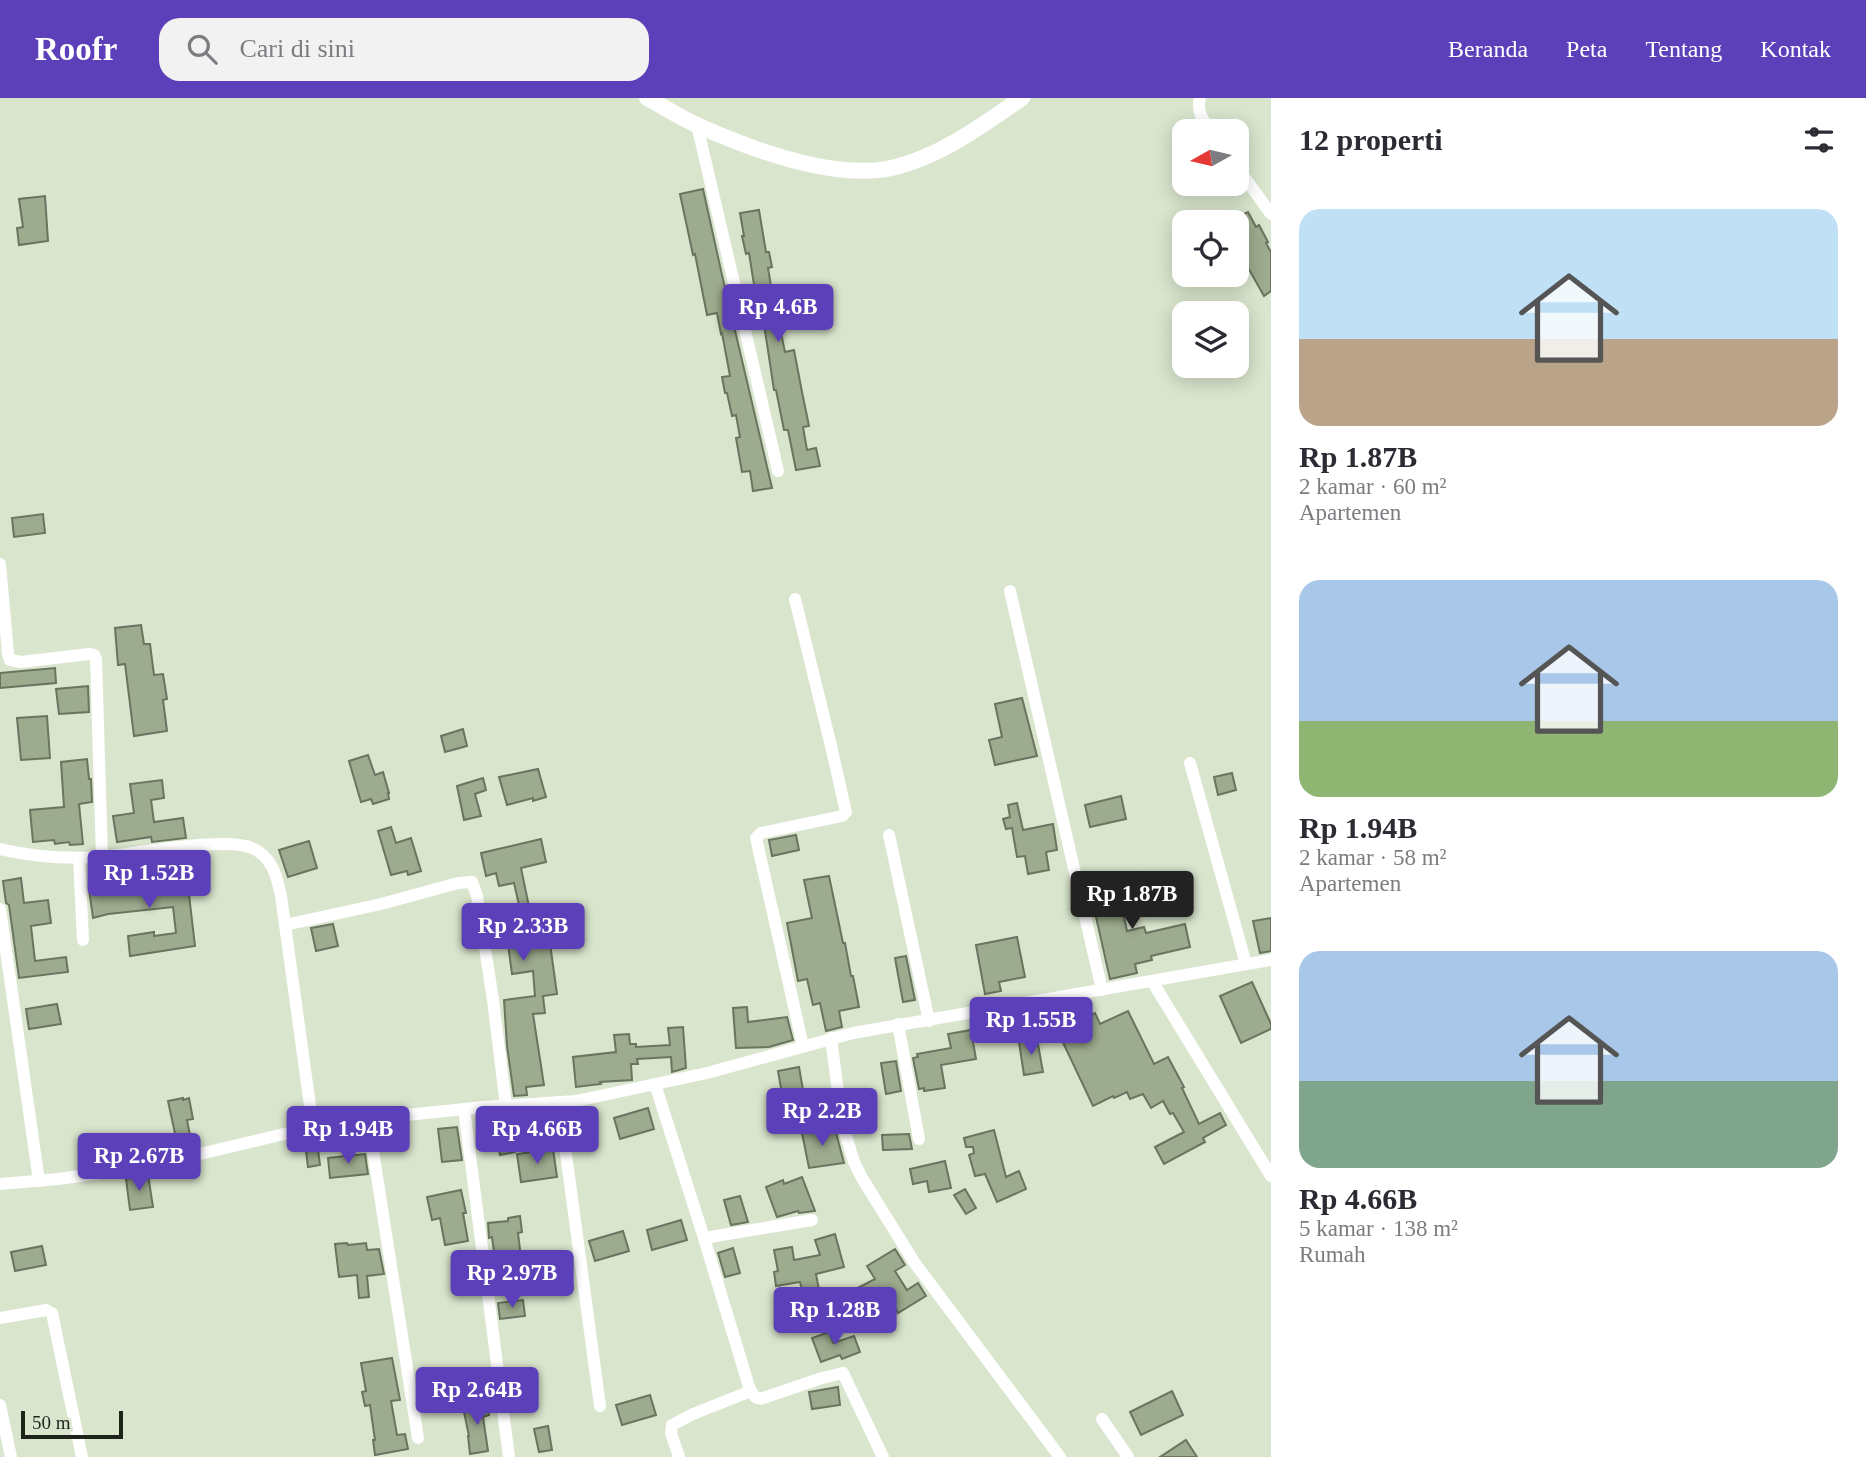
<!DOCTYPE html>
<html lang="id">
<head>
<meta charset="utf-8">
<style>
  :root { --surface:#fff; --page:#f2f2f3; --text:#2b2b33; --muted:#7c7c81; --accent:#5c40b9 }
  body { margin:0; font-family:"Times New Roman",serif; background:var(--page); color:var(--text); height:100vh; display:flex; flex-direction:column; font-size:26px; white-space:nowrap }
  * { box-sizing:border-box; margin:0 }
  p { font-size:23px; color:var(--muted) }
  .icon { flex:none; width:38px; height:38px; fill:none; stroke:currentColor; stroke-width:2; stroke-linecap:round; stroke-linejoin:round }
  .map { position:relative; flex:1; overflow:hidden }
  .panel { display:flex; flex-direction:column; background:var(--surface); width:595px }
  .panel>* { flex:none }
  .needle { width:46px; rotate:262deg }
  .buttons { position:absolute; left:1172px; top:21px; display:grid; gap:14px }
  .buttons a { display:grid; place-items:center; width:77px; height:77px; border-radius:14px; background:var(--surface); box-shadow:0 4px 18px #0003; font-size:35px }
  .scale { position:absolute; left:21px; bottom:18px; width:102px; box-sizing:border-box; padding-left:7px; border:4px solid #1f241b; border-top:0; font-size:19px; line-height:24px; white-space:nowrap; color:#1f241b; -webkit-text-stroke:5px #d9e5cd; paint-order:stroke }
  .price { position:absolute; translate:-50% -60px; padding:0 16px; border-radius:7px; background:var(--accent); color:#fff; font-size:23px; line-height:46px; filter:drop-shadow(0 2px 4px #0008) }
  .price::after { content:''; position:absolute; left:50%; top:42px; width:21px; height:16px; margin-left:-10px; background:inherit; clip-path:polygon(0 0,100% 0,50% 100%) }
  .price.on { background:#222; color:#fff }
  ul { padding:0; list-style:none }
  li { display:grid; align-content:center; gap:14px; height:371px; padding:0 28px }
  li span { display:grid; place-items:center; height:217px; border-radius:21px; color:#555 }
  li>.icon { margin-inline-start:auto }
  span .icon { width:126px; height:126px; fill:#fffc; stroke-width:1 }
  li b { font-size:30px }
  h2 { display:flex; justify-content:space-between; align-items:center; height:84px; padding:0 28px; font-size:30px }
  header { display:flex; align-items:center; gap:42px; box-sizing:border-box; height:98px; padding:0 35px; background:var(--accent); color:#fff }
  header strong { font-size:33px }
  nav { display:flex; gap:38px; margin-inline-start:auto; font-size:24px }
  .search { width:490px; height:63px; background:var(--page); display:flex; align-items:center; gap:18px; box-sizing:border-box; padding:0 24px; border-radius:21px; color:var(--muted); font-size:26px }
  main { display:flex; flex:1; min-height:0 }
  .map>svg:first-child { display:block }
  .building { fill:#9dab8e; stroke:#6a745f; stroke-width:2 }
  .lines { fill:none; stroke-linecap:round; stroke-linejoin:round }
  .minor { stroke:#fff; stroke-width:12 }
  .tertiary { stroke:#fff; stroke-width:16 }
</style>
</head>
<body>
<header>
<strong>Roofr</strong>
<div class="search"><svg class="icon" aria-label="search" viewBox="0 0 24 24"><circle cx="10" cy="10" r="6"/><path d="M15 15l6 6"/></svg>Cari di sini</div>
<nav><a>Beranda</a><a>Peta</a><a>Tentang</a><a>Kontak</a></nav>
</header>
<main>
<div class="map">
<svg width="1271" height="1359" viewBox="0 0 1271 1359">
  <rect width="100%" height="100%" fill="#d9e5cd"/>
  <g class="building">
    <path d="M703,91L722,177L772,390L753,393L750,373L742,374L736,340L740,339L736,317L732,318L727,295H725L722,279L730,278L722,235L721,236L717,215L707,217L695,156L693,157L680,96Z"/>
    <path d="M45,98L48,143L19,147L17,130L23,129L19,101Z"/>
    <path d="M759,112L766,154H769L772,169L768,170L772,194L778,192L788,228L780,230L785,254L794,252L802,294L809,328L803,329L807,352L816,350L820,368L796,372L788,332H784L776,292H774L762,213L757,193H755L749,155L746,156L742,138H744L740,115Z"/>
    <path d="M1248,114L1256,129L1259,127L1268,144L1266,145L1271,154V193L1264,198L1237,150V119Z"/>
    <path d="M43,416L45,435L14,439L12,420Z"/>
    <path d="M141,527L144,546H150L154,577L163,576L167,601L163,602L167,633L134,638L125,566L118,567L115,530Z"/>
    <path d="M55,570L56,585L0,590V575Z"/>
    <path d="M88,588L89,614L59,616L56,591Z"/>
    <path d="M1022,600L1037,658L995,667L989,642L1002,639L995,606Z"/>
    <path d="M47,618L50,660L21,662L17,620Z"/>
    <path d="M463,631L467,648L445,654L441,638Z"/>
    <path d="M368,657L375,677L383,674L389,695H388L389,701L373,706L371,701L361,704L349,663Z"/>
    <path d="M87,661L89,681H91L92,704L79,706L83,746L70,747L69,744L55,746L54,742L33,744L30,712L64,709L61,664Z"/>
    <path d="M538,671L546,699L533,703V700L507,707L499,679Z"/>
    <path d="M1232,675L1236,692L1218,697L1214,679Z"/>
    <path d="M483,680L486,692L475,696L481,718L464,722L457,688Z"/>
    <path d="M162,682L164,700L151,702L154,724L183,720L186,740L152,744L151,739L117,744L113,718L134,715L130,686Z"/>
    <path d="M1121,698L1126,721L1090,729L1085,707Z"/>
    <path d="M1017,705L1023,732L1053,726L1057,752L1046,754L1049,772L1028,776L1025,758L1017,759L1012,730L1006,731L1003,721L1010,719L1008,707Z"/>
    <path d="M391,729L396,745L411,740L421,773L408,777L407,773L391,777L378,733Z"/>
    <path d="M796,737L799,752L772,758L769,742Z"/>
    <path d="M541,741L546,764L521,770L534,833L548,831L557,896L543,898L545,915L533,916L544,987L526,989L527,997L514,998L507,948L504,902L535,898L533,873L512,876L503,809L519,807L514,785L499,788L496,775L486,778L481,755Z"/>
    <path d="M309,743L317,770L288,779L279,752Z"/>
    <path d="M1141,774L1145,795L1120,801L1127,833L1144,829L1146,835L1185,826L1190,849L1151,858L1152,862L1135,866L1137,875L1110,881L1094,810L1109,807L1103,783Z"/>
    <path d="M151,775L152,785L187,780L195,848L130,858L128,838L154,834V838L176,835L173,809L108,816L93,820L89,791L136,783L135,777Z"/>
    <path d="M829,778L843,845H845L851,878H853L859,909L839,913L842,929L826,933L820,905L813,907L807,881L798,883L787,825L812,820L804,782Z"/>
    <path d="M21,780L24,805L48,802L51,825L31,828L35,863L66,859L68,874L19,880L9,807L6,805L3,783Z"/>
    <path d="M1271,820V853L1260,855L1253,823Z"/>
    <path d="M333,826L338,848L316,853L311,830Z"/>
    <path d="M1017,839L1025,879L999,884L1001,893L985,896L976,847Z"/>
    <path d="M906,858L915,902L903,904L895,860Z"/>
    <path d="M1252,884L1271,926V931L1241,945L1220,898Z"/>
    <path d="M57,906L61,926L29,931L26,911Z"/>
    <path d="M1067,908L1075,925L1095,915L1100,926L1128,913L1154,966L1168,959L1184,989L1182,990L1199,1026L1220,1015L1226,1027L1203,1040L1205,1044L1164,1066L1155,1049L1184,1034L1173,1015L1170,1016L1163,1003L1151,1010L1143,996L1130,1001L1127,994L1114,1000L1113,998L1093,1008L1050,917Z"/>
    <path d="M747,909L748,924L787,919L793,942L769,949L736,950L733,910Z"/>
    <path d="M683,929L686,970L672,974L671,959L637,961L638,966H631L632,982L600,984L601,986L576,989L573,959L616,954L614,937L629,936L630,946H636V949L670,947L668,930Z"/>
    <path d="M971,932L976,961L941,967L945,990L924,993V990L919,991L913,960L918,959L917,956L951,950L948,936Z"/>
    <path d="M1037,941L1043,974L1024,977L1019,944Z"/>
    <path d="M896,963L901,993L886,996L881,965Z"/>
    <path d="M799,969L806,1009L785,1013L778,973Z"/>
    <path d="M183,1000V1002L189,1000L193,1021L187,1022L190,1037L176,1040L168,1003Z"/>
    <path d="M648,1010L654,1031L620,1041L614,1020Z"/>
    <path d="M510,1021L515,1054L500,1057L495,1023Z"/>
    <path d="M457,1029L462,1062L442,1064L438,1031Z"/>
    <path d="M835,1031L844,1065L809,1070L802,1035Z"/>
    <path d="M994,1032L1006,1079L1019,1073L1026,1091L997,1104L985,1076L975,1078L969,1057L974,1055L973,1049H966L964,1040Z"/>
    <path d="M909,1036L912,1051L883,1052L882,1037Z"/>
    <path d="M317,1044L320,1067L308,1069L305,1045Z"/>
    <path d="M553,1051L557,1079L521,1084L517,1056Z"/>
    <path d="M365,1056L368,1076L330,1080L328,1060Z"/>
    <path d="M945,1063L951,1090L929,1094L927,1083L913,1086L910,1071Z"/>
    <path d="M148,1077L153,1109L130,1112L126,1081Z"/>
    <path d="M802,1079L815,1113L799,1115L798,1113L777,1119L766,1089L783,1082L784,1086Z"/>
    <path d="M965,1091L976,1110L966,1116L954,1097Z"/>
    <path d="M461,1092L466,1115H463L468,1143L445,1147L440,1120L432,1122L427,1099Z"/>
    <path d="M740,1098L748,1124L731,1127L724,1102Z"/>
    <path d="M520,1118L522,1134L518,1135L521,1160L527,1159L529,1179L502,1183L499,1160L495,1161L492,1139L489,1140L488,1125L508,1123V1120Z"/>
    <path d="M681,1122L687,1142L652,1152L647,1132Z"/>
    <path d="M623,1133L629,1153L595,1163L589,1143Z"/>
    <path d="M835,1136L844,1169L816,1176L824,1218L809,1221L800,1184L776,1188L774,1174L778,1173L774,1152L792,1149L794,1162L820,1157L815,1142Z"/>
    <path d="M347,1145L348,1147L366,1145L367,1152L379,1151L384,1176L367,1178L369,1199L359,1200L357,1177L339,1179L335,1146Z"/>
    <path d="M42,1148L46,1167L15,1173L11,1154Z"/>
    <path d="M733,1150L740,1175L725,1179L718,1155Z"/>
    <path d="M895,1151L905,1167L895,1173L907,1192L918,1185L926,1198L898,1215L888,1198L884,1201L880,1195L856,1206L850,1194L875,1181L867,1168Z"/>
    <path d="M570,1168L573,1191L543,1195L540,1172Z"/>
    <path d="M523,1202L525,1218L500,1221L498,1205Z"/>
    <path d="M829,1234L833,1245L854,1238L860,1254L842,1261L840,1257L821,1264L812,1240Z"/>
    <path d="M392,1260L400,1302L391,1303L397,1337L405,1336L408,1351L375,1357L373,1342H375L370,1307L365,1308L362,1294L366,1293L361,1265Z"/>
    <path d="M838,1289L840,1307L812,1311L809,1294Z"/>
    <path d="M1172,1293L1183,1317L1141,1337L1130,1314Z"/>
    <path d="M650,1297L656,1317L622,1327L616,1307Z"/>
    <path d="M486,1304L489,1317L483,1319L488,1353L470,1356L468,1338H469L463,1309Z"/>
    <path d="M548,1328L552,1352L539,1354L534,1331Z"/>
    <path d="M1186,1342L1197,1359H1160Z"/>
  </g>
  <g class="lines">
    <g class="minor">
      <path d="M1200,0C1196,14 1203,22 1211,33"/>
      <path d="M697,27L778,373"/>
      <path d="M1237,69L1271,116"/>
      <path d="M0,466L8,556L10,562L21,564L89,556L94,557L96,561L102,759"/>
      <path d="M1010,493L1102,892"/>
      <path d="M795,501L831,648L846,714L842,718L761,735L756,740L803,948"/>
      <path d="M1190,665L1246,866"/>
      <path d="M889,737L929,923"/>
      <path d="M0,751C34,759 67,761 102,759C135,756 226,738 252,750C272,758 277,779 281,798L313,1029"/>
      <path d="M79,760L83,842"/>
      <path d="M0,811L39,1083"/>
      <path d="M285,827L381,806L458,785L472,784L477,798L493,902L506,1008"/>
      <path d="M1152,883L1271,1078"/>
      <path d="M898,926L919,1041"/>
      <path d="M831,940L842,1025L854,1064L862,1080L914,1164L1060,1359"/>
      <path d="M655,986L704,1140L812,1122"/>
      <path d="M559,1004L600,1308"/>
      <path d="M464,1011L509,1359"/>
      <path d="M368,1021L418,1340"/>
      <path d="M0,1086L58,1081L124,1072L183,1060L313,1029L368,1021L484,1009L576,1003L707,975L853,935L1271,862"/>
      <path d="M704,1140L750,1292C754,1298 756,1302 763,1300L822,1280L843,1275L883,1359"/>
      <path d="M0,1220L46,1212L52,1215L82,1359"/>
      <path d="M0,1307L11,1359"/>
      <path d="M1102,1321L1128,1359"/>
      <path d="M679,1359L671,1335L672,1327L693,1316L751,1293"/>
    </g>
    <path class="tertiary" d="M647,0C664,9 681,20 699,28C753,52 837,84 896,69C943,57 982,27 1022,0"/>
  </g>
</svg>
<div class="buttons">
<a><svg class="needle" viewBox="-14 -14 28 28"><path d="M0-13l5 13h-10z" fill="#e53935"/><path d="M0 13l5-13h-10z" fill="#7c7c81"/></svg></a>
<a><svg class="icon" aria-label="locate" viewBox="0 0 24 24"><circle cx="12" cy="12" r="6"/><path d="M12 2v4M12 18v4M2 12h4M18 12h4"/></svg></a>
<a><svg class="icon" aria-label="layers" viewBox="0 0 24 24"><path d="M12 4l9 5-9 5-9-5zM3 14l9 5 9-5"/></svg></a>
</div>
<div class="scale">50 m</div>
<b class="price" style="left:778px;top:246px">Rp 4.6B</b>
<b class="price" style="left:149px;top:812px">Rp 1.52B</b>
<b class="price on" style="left:1132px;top:833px">Rp 1.87B</b>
<b class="price" style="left:523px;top:865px">Rp 2.33B</b>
<b class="price" style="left:1031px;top:959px">Rp 1.55B</b>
<b class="price" style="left:822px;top:1050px">Rp 2.2B</b>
<b class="price" style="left:348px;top:1068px">Rp 1.94B</b>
<b class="price" style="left:537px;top:1068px">Rp 4.66B</b>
<b class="price" style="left:139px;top:1095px">Rp 2.67B</b>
<b class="price" style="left:512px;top:1212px">Rp 2.97B</b>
<b class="price" style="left:835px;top:1249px">Rp 1.28B</b>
<b class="price" style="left:477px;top:1329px">Rp 2.64B</b>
</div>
<section class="panel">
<h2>12 properti<svg class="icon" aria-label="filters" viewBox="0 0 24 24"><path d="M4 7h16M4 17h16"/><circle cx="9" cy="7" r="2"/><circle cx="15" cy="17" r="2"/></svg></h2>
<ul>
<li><span style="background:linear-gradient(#bfe0f5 60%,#b9a48a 0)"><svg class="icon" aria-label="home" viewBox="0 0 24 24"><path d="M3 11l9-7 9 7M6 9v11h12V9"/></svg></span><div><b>Rp 1.87B</b><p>2 kamar · 60 m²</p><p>Apartemen</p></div></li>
<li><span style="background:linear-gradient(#a9c7e8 65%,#8fb573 0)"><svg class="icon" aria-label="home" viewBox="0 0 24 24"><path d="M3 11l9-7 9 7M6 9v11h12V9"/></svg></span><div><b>Rp 1.94B</b><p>2 kamar · 58 m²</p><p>Apartemen</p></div></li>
<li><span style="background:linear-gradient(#a9c7e8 60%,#7fa58c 0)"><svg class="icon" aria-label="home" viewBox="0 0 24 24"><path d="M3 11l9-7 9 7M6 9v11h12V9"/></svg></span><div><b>Rp 4.66B</b><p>5 kamar · 138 m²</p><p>Rumah</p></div></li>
</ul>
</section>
</main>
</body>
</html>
